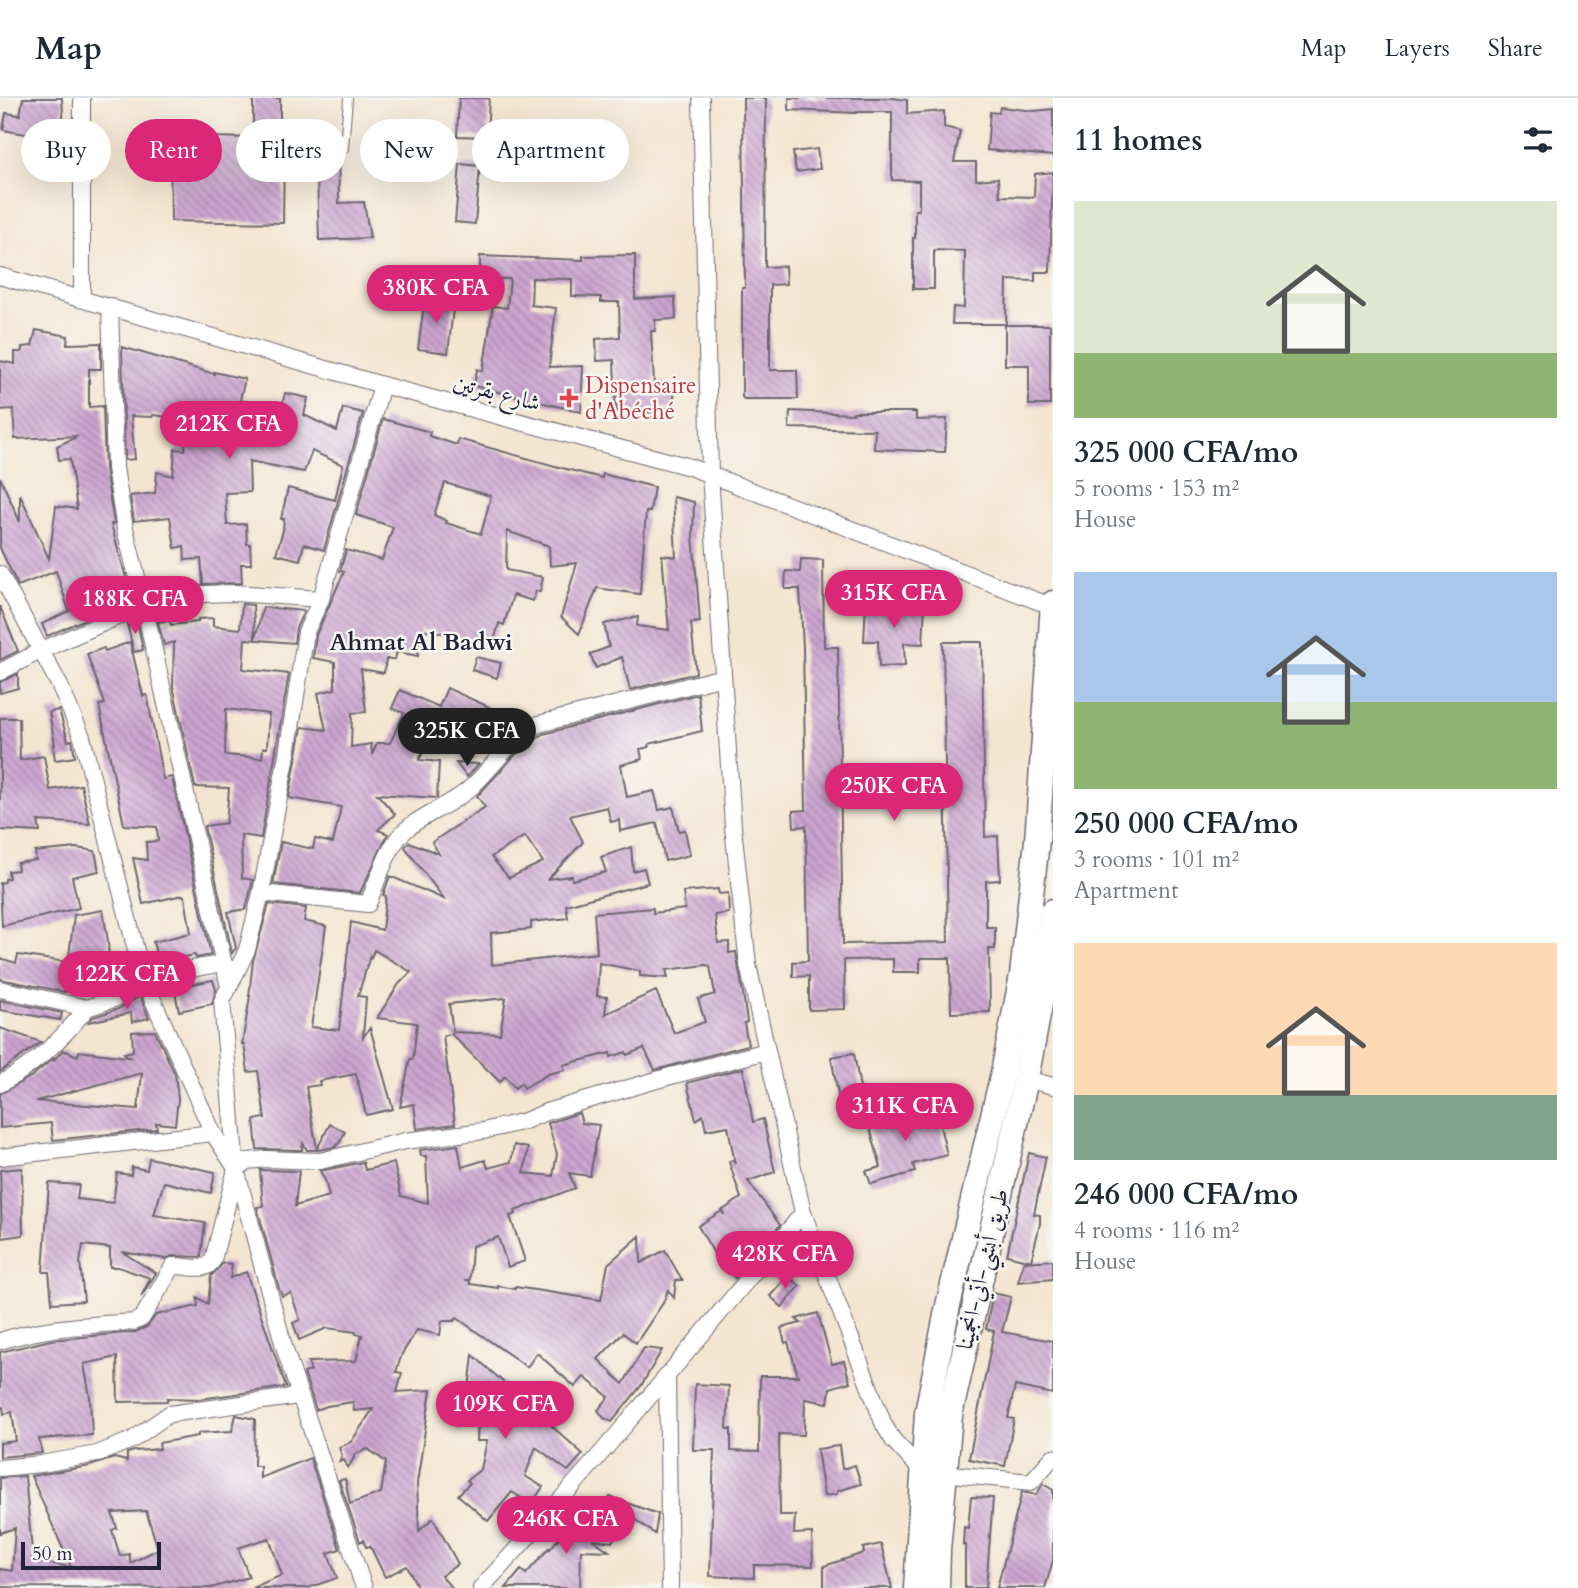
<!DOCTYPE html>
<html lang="en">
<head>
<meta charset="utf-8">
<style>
  :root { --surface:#fff; --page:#f6f6f7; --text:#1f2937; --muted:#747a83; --line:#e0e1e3; --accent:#db2777 }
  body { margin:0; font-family:Cardo,Amiri,serif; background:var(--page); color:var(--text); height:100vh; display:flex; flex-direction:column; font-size:26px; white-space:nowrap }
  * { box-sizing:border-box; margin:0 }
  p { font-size:23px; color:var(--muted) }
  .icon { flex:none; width:38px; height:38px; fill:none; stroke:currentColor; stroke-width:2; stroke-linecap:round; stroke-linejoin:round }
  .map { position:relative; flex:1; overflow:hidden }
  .sheet { display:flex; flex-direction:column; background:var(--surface); width:525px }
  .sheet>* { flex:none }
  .banner { position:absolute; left:21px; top:21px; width:665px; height:63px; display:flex; gap:14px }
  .scale { position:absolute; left:21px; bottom:18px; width:140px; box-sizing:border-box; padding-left:7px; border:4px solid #22223b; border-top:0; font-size:19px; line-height:24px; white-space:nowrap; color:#22223b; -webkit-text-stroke:5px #f6f6f2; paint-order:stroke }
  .price { position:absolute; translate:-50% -60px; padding:0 16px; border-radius:24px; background:var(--accent); color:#fff; font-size:23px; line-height:46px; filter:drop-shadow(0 2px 4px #0008) }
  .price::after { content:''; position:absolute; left:50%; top:42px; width:21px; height:16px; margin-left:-10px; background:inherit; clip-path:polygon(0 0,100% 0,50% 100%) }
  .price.selected { background:#222; color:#fff }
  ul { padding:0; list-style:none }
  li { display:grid; align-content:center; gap:14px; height:371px; padding:0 21px }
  li span { display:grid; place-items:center; height:217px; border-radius:0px; color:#555 }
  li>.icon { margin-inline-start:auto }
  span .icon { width:126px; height:126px; fill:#fffc; stroke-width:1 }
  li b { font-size:30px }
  h2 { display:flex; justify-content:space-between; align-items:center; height:84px; padding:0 21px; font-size:30px }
  .chip { padding:0 24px; border-radius:32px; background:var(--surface); box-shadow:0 7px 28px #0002; font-size:24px; line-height:63px }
  .chip.selected { background:var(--accent); color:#fff }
  header { display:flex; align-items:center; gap:42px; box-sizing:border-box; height:98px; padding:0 35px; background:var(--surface); border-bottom:2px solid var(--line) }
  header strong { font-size:33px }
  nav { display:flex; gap:38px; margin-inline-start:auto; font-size:24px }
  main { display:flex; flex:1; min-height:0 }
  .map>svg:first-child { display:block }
  .building { fill:url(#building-back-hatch); fill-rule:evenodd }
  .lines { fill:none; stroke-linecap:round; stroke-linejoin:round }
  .service-casing { stroke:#6c666f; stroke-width:10 }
  .minor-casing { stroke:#6c666f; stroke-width:18 }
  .trunk-casing { stroke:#6c666f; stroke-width:27 }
  .service { stroke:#fff; stroke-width:8 }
  .minor { stroke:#fff; stroke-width:16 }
  .trunk { stroke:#fff; stroke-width:24 }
  .health-dot { fill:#e0444e; stroke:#f6f6f2; stroke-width:2.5 }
  .labels { text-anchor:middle; stroke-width:5; stroke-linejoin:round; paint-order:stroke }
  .health-label { font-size:23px; fill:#be3a42; stroke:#f6f6f2; text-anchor:start }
  .street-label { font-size:23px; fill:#22223b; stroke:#f6f6f2 }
  .neighbourhood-label { font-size:24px; font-weight:bold; fill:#22223b; stroke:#f6f6f2 }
</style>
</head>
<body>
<header>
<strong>Map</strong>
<nav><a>Map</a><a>Layers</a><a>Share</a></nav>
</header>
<main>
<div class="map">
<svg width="1053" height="1490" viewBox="0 0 1053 1490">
  <defs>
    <pattern id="building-back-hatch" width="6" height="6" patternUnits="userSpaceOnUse" patternTransform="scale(1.75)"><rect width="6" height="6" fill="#cca5d0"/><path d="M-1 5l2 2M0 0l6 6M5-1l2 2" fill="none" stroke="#a586aa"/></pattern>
  </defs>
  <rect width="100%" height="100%" fill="#f6f6f2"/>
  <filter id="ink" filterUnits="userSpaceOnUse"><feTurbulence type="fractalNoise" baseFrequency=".0143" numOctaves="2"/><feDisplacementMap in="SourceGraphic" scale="14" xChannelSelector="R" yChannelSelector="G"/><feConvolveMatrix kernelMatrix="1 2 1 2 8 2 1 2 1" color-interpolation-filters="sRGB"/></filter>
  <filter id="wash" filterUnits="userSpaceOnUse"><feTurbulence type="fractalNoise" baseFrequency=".00686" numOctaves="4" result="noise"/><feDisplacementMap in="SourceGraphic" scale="28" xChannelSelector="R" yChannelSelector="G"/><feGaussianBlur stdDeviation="1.57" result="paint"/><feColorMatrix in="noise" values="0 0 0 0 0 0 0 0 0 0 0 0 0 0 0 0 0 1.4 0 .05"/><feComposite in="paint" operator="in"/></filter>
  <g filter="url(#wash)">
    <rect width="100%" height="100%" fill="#f4e5d0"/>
    <g id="blocks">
      <g class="building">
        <path d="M23,0H62L65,47L36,44L37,38L3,32L6,15L20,17Z"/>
        <path d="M253,0H280V25H283L284,47L283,125L171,123L170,43H208V39L253,40Z"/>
        <path d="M459,0H489L487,39L457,38Z"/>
        <path d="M743,0H766L765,169L785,168L786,186L770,187V272H797L798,301H744L742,299V190H745Z"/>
        <path d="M789,0H893L907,2V16L944,13V29L960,33L954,64H976V82L998,80L1000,98L1034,99L1035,76L1053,74L1050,174H1035V183L1007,182L1006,226H952L953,209L964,210L965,153L934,152V191H913V140H915V112H919V83L892,82V14H856V15L789,12Z"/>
        <path d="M1000,9L1034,13L1053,11V58L987,52L990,14L999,15Z"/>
        <path d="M316,46H338L339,105L364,104L370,140L319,142Z"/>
        <path d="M817,51L820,71L796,74L793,54Z"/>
        <path d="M460,66L480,68L475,126L455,124Z"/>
        <path d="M635,157V201L675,199L676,221L655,222V233H651L654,285L675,287L673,311L659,310V315L616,313L614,262L597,263L596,241L620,239L619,204H601V199L572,198V181L532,180L531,207L556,210L549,269L583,268L581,314L474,288L477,271L483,273L493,208L507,210L510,181L480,180V158L583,162V158Z"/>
        <path d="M425,199L454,203L448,255L418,251Z"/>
        <path d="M1005,227H1050V307H1029V267H1005Z"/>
        <path d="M36,232L68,238L67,246L101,245V271H89V309L103,308L105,370L114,426H111L132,501L47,538L42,526L69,513L56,473L18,488L0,450V379L20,424V396L49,461L56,408L77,411L70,361L59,362L57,348L78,338L15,341L13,311L0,312V263L15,266V254H22V249L32,248Z"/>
        <path d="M122,249L214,276V274L245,281L240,302L281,311L285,295L308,300L304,317L337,333L343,310L363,315L324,452L304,446L300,462L276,456L283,432L284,421H281L288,390L335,402L343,367L312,353L304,374L249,363L250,394L225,395L227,427L246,426L247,446H250L251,466H241L242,485L203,486L201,461L185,462L184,448L175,450L170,419L134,423L130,398L155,395L157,374L173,378L175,351L185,352L186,334L185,321L153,317L152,319L131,318L135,361L125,362Z"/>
        <path d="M790,313L853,316V314H916V322L947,321L945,354L874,351L875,332L789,330Z"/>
        <path d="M383,321L430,334L429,338L457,347L458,341L566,371L602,380L603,376L654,389L650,414H646L640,496L597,490L579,536L561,519L577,465L550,468L549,448L507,433L506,472L543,479L540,494L536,493L533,503L513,497L504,527L499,525L492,551L442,535L420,531L418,558L397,554L395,561H386L384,575L361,571L366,614L352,615L351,649L371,646L372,657L377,645H390L404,615L392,610L400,592L439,609L447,590L489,609L471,649L456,638L435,628L419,662L439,664L437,700L377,696L395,716L378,732L388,736L360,795L273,786L281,744L313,751L315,741L333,745L341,709L289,700L302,629L326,632L318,595L335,591V564L313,560L316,537L344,474L340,473L346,452L382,462L393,429L356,417ZM445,385L491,398L481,436L446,425L447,423L434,417Z"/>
        <path d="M673,399L694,404L693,437L700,524L691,525L696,575L630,592L622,559L596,570L590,556L609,549L604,526L638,519L637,528L669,532L662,457L676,459Z"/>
        <path d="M801,461L823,462L824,549H838L843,846L948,844L943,544H982L985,739L998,738L1000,782L986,783V829H995V851H989L990,914L951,915L950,860H920V874H893V861L844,862L845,911L809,912V878L793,879V864L808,863L806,728L794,729L793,713L806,712L803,549L800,491H785L786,473L800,474Z"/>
        <path d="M866,505L925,508L923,546L904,545L905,568L879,569L878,543H864Z"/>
        <path d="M242,506L253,507L255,541L263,509L304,513L296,530L294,545L245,541L243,571L289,576L261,740L241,737L242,780L253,782L246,811L228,814L236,850L232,855L204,728L226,725L229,690L195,689L173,588L174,544L164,547L158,524L170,522L171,527L198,524V521L213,520V528L240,531ZM226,611L269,616L267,650H263L262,660L225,657Z"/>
        <path d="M0,508L18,553L0,562Z"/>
        <path d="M137,522L143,552L134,554L127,526Z"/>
        <path d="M130,544L143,598L147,597L163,681L172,679L211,857L196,860L195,857L158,863L153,844L191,835L185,800L183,797L143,806L133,760L147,762L146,744L158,743L157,729L124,727L99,607L105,606L87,556L104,550L105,553Z"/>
        <path d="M476,559L501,565L497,580L472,572Z"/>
        <path d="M18,576V590L0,595V584Z"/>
        <path d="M698,596L702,633L649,646V649L640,651L642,661L621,667L627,699L654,693L659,712L673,709L679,733L685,732L690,757L665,763L657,725L620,733L619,722L611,724L607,709L570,718L583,744L548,781L572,778V782L606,774L601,759L631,749L633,773L644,770L648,785L566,807L568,820L531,824V831L491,835L492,867L597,855L594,815L653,810V815L685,811L683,794L718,791L719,796L728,795L729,815L715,817L718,845L729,844V855L736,854L743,895L747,924L744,925L748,947L655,972L644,950L627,957L626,954L611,959L610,955L563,967L565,972L548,976L524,990L521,985L515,990L505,978L500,984L451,936L443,938L455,1026L417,1031L414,1006L400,1009L410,961H413L417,925L377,920L399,886L411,874L374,852L371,860L370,858L358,898L366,899L363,939L370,930L393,1011L366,1017L356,976L319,983L320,987L306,989L317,1051L330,1026L345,1034L340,1044L335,1049L319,1052H307L303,1045L302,1052L257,1051L254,1022L265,1020L258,973L248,974L244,946H242L250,898H249L253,863L269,806L306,810L304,823L326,828L311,929L339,932L351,824L382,832L386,798L383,797L390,778L444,801L405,749L409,744L439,756L432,744L485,709L477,698L517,655L543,636ZM525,738L543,764L509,780L491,759ZM599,865L640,873V878L668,880L666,872L706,867L710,868L715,896L698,901L705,924L674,935L656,893L605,916L607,899L597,898ZM506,900L500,936L453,934L449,906Z"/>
        <path d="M59,612L68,643L72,642L75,659L55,662L53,647H55L49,614Z"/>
        <path d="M0,620H19L20,662L44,658L50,692L81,687L90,726L38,723L40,734L0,732Z"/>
        <path d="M456,665L479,666L467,679Z"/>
        <path d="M77,750L95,753L99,773L72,779L79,810L2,828L0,785L5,784V781L9,780L8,773L18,772L17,765L36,762L35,754Z"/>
        <path d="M103,812L108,843L110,889L104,890L96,861L69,858L74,817Z"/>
        <path d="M18,857L67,864L65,894L0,881V860L16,865Z"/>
        <path d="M213,882L216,892L212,906L179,913L174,890Z"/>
        <path d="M140,898L149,920L132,924L131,915L89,924L93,919L118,911Z"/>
        <path d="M0,902L62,915L60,922L0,912Z"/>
        <path d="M0,930L41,944L0,974Z"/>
        <path d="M155,933L175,976L178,1001L175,1027L156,1025L157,1031L53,1042L51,1025L0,1030V996L32,978L54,960V962L63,952L78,958L79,953L129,959L124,955L133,953L132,934ZM142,975L138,1011L36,1003Z"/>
        <path d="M854,955L862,1002L840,1006L831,959Z"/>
        <path d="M743,970L753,1024L763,1021L775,1074L748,1083L780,1127L735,1180L722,1160L718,1162L698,1128L722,1113L724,1117L723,1112L741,1100L729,1064L732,1062L735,1066L728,1028L706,1032L703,1017L696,1022L687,985Z"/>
        <path d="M936,1011L947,1057L913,1066L915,1074L871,1086L866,1073L881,1069L867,1020L898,1012L900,1020Z"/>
        <path d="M579,1015L582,1025L599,1027L590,1078L569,1075L575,1090L515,1113L516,1116L510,1118L525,1163L508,1169L498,1139L472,1148L470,1181L467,1182L470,1183V1186L498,1190V1188L515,1191V1189L601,1202L608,1166L640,1138L641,1165L665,1152L682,1182H676L674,1200L668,1192L663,1205L636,1245L623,1235L598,1261L623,1286L644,1250L662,1252L641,1288L612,1324L604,1320L598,1312L609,1299L584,1279L575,1289L537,1255L527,1269L457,1220L454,1223H442L440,1237L417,1232L402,1256L396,1274L402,1275L397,1294L431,1292L417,1385L419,1433L433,1420L458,1466L441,1478L452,1490H418L407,1468L385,1479L370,1448L366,1449L363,1442L360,1444L339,1382L345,1381L350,1406L381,1395L386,1364L368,1351L356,1356L348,1370L344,1362L339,1364L342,1358L339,1349L351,1344L373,1311L354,1313L353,1304L327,1308L316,1312L304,1275L311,1273L308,1264L356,1263L362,1237L356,1236V1234L327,1230L299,1242L293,1225L300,1222L291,1195L282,1198L279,1190L257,1109L263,1108L260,1072L299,1073L295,1108L329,1098L325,1082L320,1073L363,1064L365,1072L394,1065L401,1098L428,1105L426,1058H421L420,1052L458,1047L462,1069L485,1062L488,1070L511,1064L514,1047L528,1050L524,1075L553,1078L557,1056L548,1025Z"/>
        <path d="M1029,1055L1046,1059L1034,1116L1040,1117V1126L1031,1163L1007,1157Z"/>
        <path d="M149,1060L215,1074L211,1095L164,1084L154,1117L205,1125L201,1159L173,1158L166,1161L122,1154L156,1175L141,1199L150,1180L118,1169H110V1150L83,1147L80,1164L84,1203L52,1205L49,1174H43L49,1085L79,1087L77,1101L113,1105L117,1075L131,1077L132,1069L147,1072Z"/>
        <path d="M22,1070L23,1137L2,1140L0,1072Z"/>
        <path d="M1053,1162V1181L1018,1184L1024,1164Z"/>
        <path d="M223,1165L232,1166L230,1180L246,1174L286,1289L200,1301L167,1300V1303L118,1304L117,1259L84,1266L90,1299L92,1337L39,1341L42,1355L0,1359V1345L16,1343L12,1314L4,1316L3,1309L0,1310V1254L51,1242L135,1234L147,1229L156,1217L198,1208L197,1199L208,1206L211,1178Z"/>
        <path d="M788,1178L800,1188L782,1209L770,1198Z"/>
        <path d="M993,1195L1011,1199L1002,1234L1053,1243V1296L1015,1288L1008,1320L1014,1321L1005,1368L969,1361L994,1233L986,1231Z"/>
        <path d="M818,1215L832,1266L844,1263L850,1284L830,1290L828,1305L805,1301L804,1337L779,1336L780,1417H795L794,1436L812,1435L813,1468L754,1467V1480L710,1478L714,1352H693L695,1286L729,1288L727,1331H731V1353L759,1354L760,1278H798L788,1244L785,1245L781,1230L801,1225L796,1221Z"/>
        <path d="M473,1257L583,1356L568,1373L536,1349L525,1378L543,1389L531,1406L512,1394L488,1423L458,1397L470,1385L467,1382L481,1371L487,1343H477L478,1325L456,1328L452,1292L469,1291Z"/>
        <path d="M236,1317L255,1321L254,1368H260V1380L310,1360L340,1451L328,1455L337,1480L308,1490H252L282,1477L269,1440L238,1450L249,1479L211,1490L0,1489V1471L12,1473L15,1430L0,1435V1380L25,1378L33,1463L71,1469L31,1378L90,1368L114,1360L127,1363V1355L134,1353L160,1351L159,1345L198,1338V1335L232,1333ZM146,1413L158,1451L131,1465L129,1456L120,1458L112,1432L117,1430L112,1415Z"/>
        <path d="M839,1348L842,1371L855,1367L861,1386L837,1393V1396L824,1398L817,1351Z"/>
        <path d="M1043,1386L1053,1392V1462L1045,1490H997L1022,1394L1036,1397Z"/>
        <path d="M610,1399L658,1416L655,1436L608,1402Z"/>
        <path d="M971,1399L993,1400L986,1490H965V1447H963L964,1429L968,1430Z"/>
        <path d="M584,1414L618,1434L612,1444L592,1441L609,1453L581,1452L580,1490H506L521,1472L526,1476L549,1450L550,1451L574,1421L577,1423Z"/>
        <path d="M881,1446L892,1490H824V1468L864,1455L863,1450Z"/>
      </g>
    </g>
  </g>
  <g filter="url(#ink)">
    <use href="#blocks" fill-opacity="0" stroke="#6c666f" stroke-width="2"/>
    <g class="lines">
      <g class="service-casing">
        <path id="service" d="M344,51L348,0"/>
      </g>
      <g class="minor-casing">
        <g id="minor">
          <path d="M701,0L710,376L733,729L748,867L803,1115L884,1327L893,1342L922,1373L1031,1384L1053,1359"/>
          <path d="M0,178L382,287L690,369L1053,509"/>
          <path d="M82,201V0"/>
          <path d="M110,208L115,370L125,431L144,507L229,889L222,903L236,1071L285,1252L364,1490"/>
          <path d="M0,476L60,588L82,639L143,880L213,1035L235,1069"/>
          <path d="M142,498L234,495L321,501"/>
          <path d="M0,574L40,553L144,507"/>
          <path d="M261,795L368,806C376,786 383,764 394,746C410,719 445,712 468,692C493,671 508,641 539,626L723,579"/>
          <path d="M229,889L247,852L261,795L286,662L306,534L321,501L382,287"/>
          <path d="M0,891L87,910L114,901L143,880L224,865"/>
          <path d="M1026,981L1053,988"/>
          <path d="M0,986C37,965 60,943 87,910"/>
          <path d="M0,1059L213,1035"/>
          <path d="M0,1243C43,1229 89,1227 134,1224L142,1220L173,1168C188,1167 205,1176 213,1162L236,1071L248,1063L266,1061L320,1063L405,1043L483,1033L525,1023L546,1014L667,979L767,953"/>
          <path d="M667,1278L670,1490"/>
          <path d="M0,1370L41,1366L97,1356L132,1342L169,1316L299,1298"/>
          <path d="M481,1490C593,1369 698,1241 803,1115"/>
        </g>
      </g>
      <g class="trunk-casing">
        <g id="trunk">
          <path d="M916,1490L927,1315L947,1212L1003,975L1022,877L1037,743L1053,505"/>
          <path d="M937,1490L938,1452L950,1317L1026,981L1045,880L1053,813"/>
        </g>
      </g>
      <use href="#service" class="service"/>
      <use href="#minor" class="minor"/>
      <use href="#trunk" class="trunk"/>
    </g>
  </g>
  <path class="health-dot" d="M565.5 289.5h7v7h7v7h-7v7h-7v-7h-7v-7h7z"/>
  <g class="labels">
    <g class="health-label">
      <text x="585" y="295">Dispensaire<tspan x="585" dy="26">d'Abéché</tspan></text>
    </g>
    <g class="street-label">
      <text transform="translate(497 294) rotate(15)" y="8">شارع بقرتين</text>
      <text transform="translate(982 1171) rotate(-77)" y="8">طريق أبشي-أتي-انجمينا</text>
    </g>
    <g class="neighbourhood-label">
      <text x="421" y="552">Ahmat Al Badwi</text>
    </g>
  </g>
</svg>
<div class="scale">50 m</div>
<b class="price" style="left:436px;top:227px">380K CFA</b>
<b class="price" style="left:229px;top:363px">212K CFA</b>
<b class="price" style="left:894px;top:532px">315K CFA</b>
<b class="price" style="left:135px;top:538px">188K CFA</b>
<b class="price selected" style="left:467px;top:670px">325K CFA</b>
<b class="price" style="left:894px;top:725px">250K CFA</b>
<b class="price" style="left:127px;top:913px">122K CFA</b>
<b class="price" style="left:905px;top:1045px">311K CFA</b>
<b class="price" style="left:785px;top:1193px">428K CFA</b>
<b class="price" style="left:505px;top:1343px">109K CFA</b>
<b class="price" style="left:566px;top:1458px">246K CFA</b>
<div class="banner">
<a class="chip">Buy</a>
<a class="chip selected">Rent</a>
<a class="chip">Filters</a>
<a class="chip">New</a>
<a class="chip">Apartment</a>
</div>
</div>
<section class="sheet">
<h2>11 homes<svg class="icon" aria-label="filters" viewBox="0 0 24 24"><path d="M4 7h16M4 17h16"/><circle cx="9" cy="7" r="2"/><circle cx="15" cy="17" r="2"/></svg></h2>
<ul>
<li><span style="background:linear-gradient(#dfe7d0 70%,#8fb573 0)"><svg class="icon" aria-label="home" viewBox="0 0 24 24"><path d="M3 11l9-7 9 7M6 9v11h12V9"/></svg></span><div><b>325 000 CFA/mo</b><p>5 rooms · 153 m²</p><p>House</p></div></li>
<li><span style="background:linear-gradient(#a9c7e8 60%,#8fb573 0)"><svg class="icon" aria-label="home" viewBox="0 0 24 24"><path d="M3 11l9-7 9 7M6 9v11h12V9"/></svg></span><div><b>250 000 CFA/mo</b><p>3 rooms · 101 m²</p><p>Apartment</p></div></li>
<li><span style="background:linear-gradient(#ffd9b3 70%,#7fa58c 0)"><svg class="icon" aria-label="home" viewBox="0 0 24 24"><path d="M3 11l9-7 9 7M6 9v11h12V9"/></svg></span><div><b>246 000 CFA/mo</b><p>4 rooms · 116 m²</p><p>House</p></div></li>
</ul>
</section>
</main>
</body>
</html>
